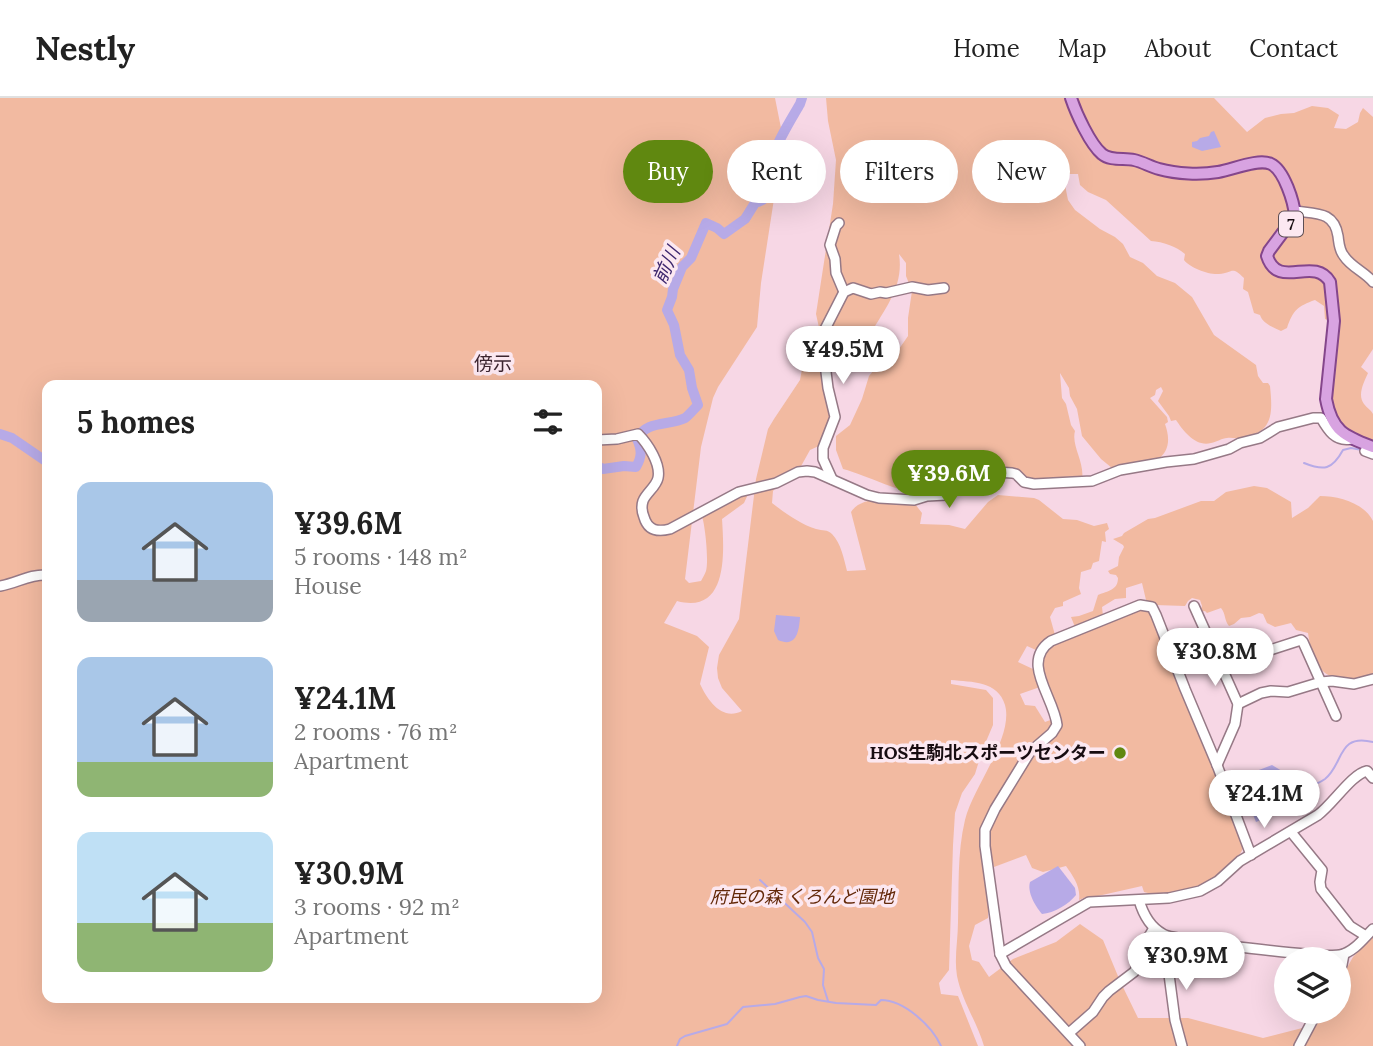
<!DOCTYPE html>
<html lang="en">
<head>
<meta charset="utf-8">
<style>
  :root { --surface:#fff; --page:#f2f2f2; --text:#222; --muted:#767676; --line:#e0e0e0; --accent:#608810 }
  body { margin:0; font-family:Lora,"Noto Sans JP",serif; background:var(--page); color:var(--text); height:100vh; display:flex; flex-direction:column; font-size:26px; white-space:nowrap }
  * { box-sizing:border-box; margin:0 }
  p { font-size:23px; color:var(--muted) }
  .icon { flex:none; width:38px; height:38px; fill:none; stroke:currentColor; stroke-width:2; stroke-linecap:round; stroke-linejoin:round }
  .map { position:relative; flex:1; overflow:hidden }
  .side { position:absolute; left:42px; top:282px; width:560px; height:623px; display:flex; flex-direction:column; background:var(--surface); border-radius:14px; box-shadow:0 7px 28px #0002 }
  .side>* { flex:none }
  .banner { position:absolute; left:623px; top:42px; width:644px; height:63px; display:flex; gap:14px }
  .fabs { position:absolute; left:1274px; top:849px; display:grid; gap:14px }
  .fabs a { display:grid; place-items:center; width:77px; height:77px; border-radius:50%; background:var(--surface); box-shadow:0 7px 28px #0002; font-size:35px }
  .price { position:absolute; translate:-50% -60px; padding:0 16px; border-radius:24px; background:#fff; color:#222; font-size:23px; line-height:46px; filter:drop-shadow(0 2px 4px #0008) }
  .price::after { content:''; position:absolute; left:50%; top:42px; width:21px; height:16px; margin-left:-10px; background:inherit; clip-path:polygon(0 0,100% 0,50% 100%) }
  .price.active { background:var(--accent); color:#fff }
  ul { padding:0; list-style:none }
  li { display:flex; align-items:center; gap:21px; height:175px; padding:0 35px }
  li span { display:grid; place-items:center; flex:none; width:196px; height:140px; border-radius:14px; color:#555 }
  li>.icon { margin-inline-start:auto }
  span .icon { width:84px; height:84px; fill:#fffc; stroke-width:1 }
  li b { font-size:30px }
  h2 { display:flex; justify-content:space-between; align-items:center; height:84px; padding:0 35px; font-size:30px }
  .chip { padding:0 24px; border-radius:32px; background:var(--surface); box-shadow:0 7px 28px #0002; font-size:24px; line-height:63px }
  .chip.active { background:var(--accent); color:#fff }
  header { display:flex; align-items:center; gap:42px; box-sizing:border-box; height:98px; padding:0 35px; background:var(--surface); border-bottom:2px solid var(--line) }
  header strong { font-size:33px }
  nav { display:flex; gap:38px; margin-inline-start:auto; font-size:24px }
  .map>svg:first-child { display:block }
  .green { fill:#f2baa1; fill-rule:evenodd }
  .water { fill:#b7aae7 }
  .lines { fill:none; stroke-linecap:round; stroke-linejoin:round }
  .stream { stroke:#b7aae7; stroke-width:2 }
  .river { stroke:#b7aae7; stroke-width:10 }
  .minor-casing { stroke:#967986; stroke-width:12 }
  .major-casing { stroke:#84468b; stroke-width:14 }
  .minor { stroke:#fff; stroke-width:9 }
  .major { stroke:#d8a3e1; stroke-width:10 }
  .poi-dot { fill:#608810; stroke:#fce8f1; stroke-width:2.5 }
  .labels { text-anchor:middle; stroke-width:7; stroke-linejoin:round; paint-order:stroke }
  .shield { fill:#fce8f1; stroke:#5c4e54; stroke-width:2 }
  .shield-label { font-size:16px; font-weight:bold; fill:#170c11 }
  .poi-label { font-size:18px; font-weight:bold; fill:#170c11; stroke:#fce8f1; text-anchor:end }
  .park-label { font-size:18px; font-style:italic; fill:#632808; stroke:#fce8f1 }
  .water-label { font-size:19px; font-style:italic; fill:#3e276e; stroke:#fce8f1 }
  .neighbourhood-label { font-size:19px; fill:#3c2530; stroke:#fce8f1 }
</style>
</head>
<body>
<header>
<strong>Nestly</strong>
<nav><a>Home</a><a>Map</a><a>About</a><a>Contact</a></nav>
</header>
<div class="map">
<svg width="1373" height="948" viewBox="0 0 1373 948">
  <rect width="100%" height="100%" fill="#f7d7e5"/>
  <g class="green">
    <path d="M0,0H775L781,30L778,75L761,185L757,229L718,289L713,300L701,349L685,481L689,485L701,483C703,479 705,476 706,473C709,463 705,424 701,415L750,392L744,405L722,421C724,453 729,517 677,503L664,525L697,538L709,549L700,586C708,603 722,623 742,613L722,590L718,580L717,570L719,557L739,521L756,381L768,331L774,321L800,282L805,255L818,250L823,251L833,316L821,347L810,352L800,370L789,375L773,393L772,405C785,415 800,426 816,431C823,433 827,431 832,436C841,445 844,461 847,473L866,472L851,414C864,395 895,404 915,406L922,415L920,426L949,427L965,431L988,404L998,397L1034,400L1039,402L1063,421L1077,422L1094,428L1107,425L1109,431L1105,434L1106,444L1102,443L1099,463L1093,465L1091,471L1081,474L1079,490L1081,496L1063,504V508L1055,510L1050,519L1055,537L1049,540L1036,552L1027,548L1018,564L1035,572L1040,589L1020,596L1025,607L1035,608L1045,624L1053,621V627L988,716L982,730L988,805V820L975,827L969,848L972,862L979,864L989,879L1013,861L1056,844L1080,826L1103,842L1120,883L1138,920H1188L1263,940L1314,927L1322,914H1339V884L1353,859L1373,838V948H984C977,924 962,903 957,878C954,860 958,842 958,824C959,791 957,755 965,722C973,689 1014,639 1005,607C998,583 972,584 951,582V586L986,592L993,600V627L982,653L975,676L962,695L955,715L953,747L949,872L939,885L941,896L958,898L978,948H0ZM47,287H597V900H47Z"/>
    <path d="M826,0H1214L1247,34L1265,20L1281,16L1294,15L1312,8L1328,10L1339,17L1334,30L1346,31L1358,24L1360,15L1363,10L1373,19V251L1361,269L1368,275C1364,284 1357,297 1364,306C1367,310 1371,312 1373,316V344C1362,339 1346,335 1338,326C1322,305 1334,272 1337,249C1338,242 1338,234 1339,226L1325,221L1324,208L1315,202C1298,208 1293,212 1287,230L1281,233C1273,229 1263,226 1260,217L1254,215L1248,194L1243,191L1244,180C1231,167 1233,175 1219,176C1209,177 1190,170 1184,162L1185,156C1176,148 1163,144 1151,143L1106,102L1088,94L1080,87L1078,76H1065L1064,82L1068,102L1075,112L1100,131L1115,139L1123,146L1130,159L1143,165L1157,178L1175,185L1192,199L1214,237L1256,267L1258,278L1263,285H1268L1270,288C1273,317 1273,336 1239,340C1235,341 1231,339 1227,340C1222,340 1217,344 1211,345C1196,349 1184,334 1176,322L1171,323L1169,318L1158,303L1163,293L1161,289L1156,292L1155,297L1150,300L1167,319L1168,324L1165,326C1170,340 1170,353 1157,362L1112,370L1101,361L1082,338L1077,311L1070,298L1069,290L1060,275L1062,300L1066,306L1071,327L1075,333C1071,348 1085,364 1082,382L1030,384L1016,373L988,361C982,365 975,369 970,375C965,381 962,387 955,391C921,409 875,379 843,371L836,352V338L850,327L862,301L869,278L883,261L899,251L908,238V220L912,193L906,178V165L899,156C904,188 886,209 871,235V240C857,255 850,264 828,257L820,234L816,216L833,106L836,62L828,23Z"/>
    <path d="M1254,388L1267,390L1291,404L1292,420L1308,410L1320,398C1339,398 1364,405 1373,423V576C1332,589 1314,578 1308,535L1296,532L1291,525L1275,529L1267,525L1263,516L1259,515L1250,519L1241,520L1234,526L1229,528C1224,522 1226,516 1221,510L1207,515L1205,513L1200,514L1202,508L1200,502L1192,500L1188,503L1185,508L1155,507L1146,502L1142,485L1126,490V500L1115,501L1102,509L1103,518L1075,529L1071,519L1079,518L1093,513L1098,497C1108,493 1118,492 1118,480L1116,477L1110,476L1108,473L1118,468L1119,459L1124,449L1123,447L1113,441L1122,438L1124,435L1148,421L1155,420L1201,403H1214L1226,394Z"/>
    <path d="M1141,510L1150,513L1152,515L1181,593L1242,740C1245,752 1241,755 1233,763C1230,766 1228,769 1226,772C1209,789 1168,802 1144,794L1142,788L1089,800L1086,799L1079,802C1081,789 1073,778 1066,768L1043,774L1032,770L1026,757L994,769C990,751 988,740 993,722L1031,658L1056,635L1042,574L1041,561L1052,545Z"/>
  </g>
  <g class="water">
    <path d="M1214,33L1221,49L1202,53L1192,49V44L1197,43L1200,40L1209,38L1211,34Z"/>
    <path d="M776,517L800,519C799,534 796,550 778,542L774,533Z"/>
    <path d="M1272,667L1287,676L1291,686L1288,687L1290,690L1292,689L1298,707L1256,724L1238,680Z"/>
    <path d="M1058,768L1075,790L1076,797C1069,806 1054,815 1042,816C1035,808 1027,794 1030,784Z"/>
  </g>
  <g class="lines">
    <g class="stream">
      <path d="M1304,365C1324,373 1332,372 1343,352L1351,350L1362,352"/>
      <path d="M1294,694C1303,691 1317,687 1325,681C1344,666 1337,635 1373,644"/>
      <path d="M760,782L805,824L812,834L818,860L824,871L823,887L828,903"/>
      <path d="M677,948L680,941L685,938L727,926L743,909L775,906L800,899L806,898L818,902L836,905L876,907L881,902C904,902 932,928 941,948"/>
    </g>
    <g class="river">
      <path d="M0,336L12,340L47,364"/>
      <path d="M597,368L603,371L624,368L636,369C642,359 642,352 637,341C646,322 669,328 685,320C689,317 694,311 698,307L692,290L689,272L680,257L674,227L667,212L672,199L673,191L682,169L691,160L706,125L717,130L724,136L745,121L755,105C763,103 767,99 772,92C778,83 771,75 771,65C773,50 792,20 800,6L802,0"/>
    </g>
    <g class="minor-casing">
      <g id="minor">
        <path d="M1295,113C1316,116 1334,113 1338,138C1339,145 1339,152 1344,158C1351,169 1365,174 1373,184"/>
        <path d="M839,125L836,128L830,147L835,161L836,175L844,194"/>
        <path d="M597,342L617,341L638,336C648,346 661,366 658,380C656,389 646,395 643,403C641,409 642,414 644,419C648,433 658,434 670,431L739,394L776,385L798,374L807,373L815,374L867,397L879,400L914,402L927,398L946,397L975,379L996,374L1012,375L1016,376L1024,384L1034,386L1092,383L1120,372L1166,364L1194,361L1229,351L1240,345L1260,340L1278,329L1313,320H1321C1328,332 1335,344 1351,341"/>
        <path d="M1365,353L1373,356"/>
        <path d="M832,381L823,361V350L835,319L828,290L826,274L827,262L821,239L844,194L853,190L871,196L880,194L886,195L912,189L928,192L944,190"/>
        <path d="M0,488C17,485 30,476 47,477"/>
        <path d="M1194,508L1238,606L1235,626L1217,667"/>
        <path d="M1218,563L1243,552H1270L1301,542L1303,544L1336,618"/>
        <path d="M1238,606L1261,595L1271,593L1288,594L1321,584L1332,583L1354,586L1373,581"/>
        <path d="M1291,734L1322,772L1320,784L1321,791L1350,828L1366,838"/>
        <path d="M1139,802C1143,816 1150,829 1163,836C1174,843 1325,860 1340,857C1354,854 1364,840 1373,831"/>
        <path d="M1165,838V846L1175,922L1182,948"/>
        <path d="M1000,856L1089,804L1169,800L1200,793L1218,783L1240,763L1318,717C1333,706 1352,676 1367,673L1373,680"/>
        <path d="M1339,873L1342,867L1344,856"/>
        <path d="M1069,935L1093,914L1103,899L1109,893L1134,874L1138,868L1145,845L1154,830"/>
        <path d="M1080,948L1006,868L1000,856L985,748V732L995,711L1030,654L1052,635L1057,627C1054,599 1020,564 1051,543L1140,507L1152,509L1156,517L1185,591L1217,667L1251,757"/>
        <path d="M1299,948L1317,914"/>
      </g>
    </g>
    <g class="major-casing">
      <path id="major" d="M1071,0C1076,15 1090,46 1102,56C1110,63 1124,60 1134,62C1143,64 1151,69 1159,71C1177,76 1200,77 1218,74C1232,72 1258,60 1271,66C1284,72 1294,104 1295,118L1269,153L1267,158C1278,193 1314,157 1330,184L1334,223L1326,301C1332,333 1344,338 1373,349"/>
    </g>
    <use href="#minor" class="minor"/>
    <use href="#major" class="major"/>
  </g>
  <circle class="poi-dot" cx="1120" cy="655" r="7"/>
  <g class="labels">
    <rect class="shield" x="1279" y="113.5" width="24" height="25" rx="5"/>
    <g class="shield-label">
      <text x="1291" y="132">7</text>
    </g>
    <g class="poi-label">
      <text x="1106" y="661">HOS生駒北スポーツセンター</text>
    </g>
    <g class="park-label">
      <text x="802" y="805">府民の森 くろんど園地</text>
    </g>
    <g class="water-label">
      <text transform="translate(666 167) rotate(-65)" y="7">前川</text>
    </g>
    <g class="neighbourhood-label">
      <text x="493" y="272">傍示</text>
    </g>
  </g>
</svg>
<div class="fabs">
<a><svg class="icon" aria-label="layers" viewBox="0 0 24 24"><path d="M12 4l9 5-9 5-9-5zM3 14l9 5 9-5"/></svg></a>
</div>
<b class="price" style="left:843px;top:288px">¥49.5M</b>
<b class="price active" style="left:949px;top:412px">¥39.6M</b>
<b class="price" style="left:1215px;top:590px">¥30.8M</b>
<b class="price" style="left:1264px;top:732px">¥24.1M</b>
<b class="price" style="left:1186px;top:894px">¥30.9M</b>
<div class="banner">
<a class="chip active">Buy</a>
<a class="chip">Rent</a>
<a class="chip">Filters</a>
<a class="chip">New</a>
</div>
<section class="side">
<h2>5 homes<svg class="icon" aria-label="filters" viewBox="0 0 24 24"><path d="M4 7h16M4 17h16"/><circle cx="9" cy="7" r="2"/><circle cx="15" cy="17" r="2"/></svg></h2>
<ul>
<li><span style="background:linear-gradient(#a9c7e8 70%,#9aa5b1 0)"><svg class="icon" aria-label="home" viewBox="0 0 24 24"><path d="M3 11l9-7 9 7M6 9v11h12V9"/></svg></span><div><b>¥39.6M</b><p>5 rooms · 148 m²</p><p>House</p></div></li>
<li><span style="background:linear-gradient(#a9c7e8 75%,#8fb573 0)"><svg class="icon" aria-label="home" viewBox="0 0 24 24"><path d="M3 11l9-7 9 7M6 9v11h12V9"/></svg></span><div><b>¥24.1M</b><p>2 rooms · 76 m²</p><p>Apartment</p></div></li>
<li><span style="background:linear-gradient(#bfe0f5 65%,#8fb573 0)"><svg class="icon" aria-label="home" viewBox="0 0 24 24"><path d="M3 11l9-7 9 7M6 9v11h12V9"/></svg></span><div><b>¥30.9M</b><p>3 rooms · 92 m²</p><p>Apartment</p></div></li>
</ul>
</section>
</div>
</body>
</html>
